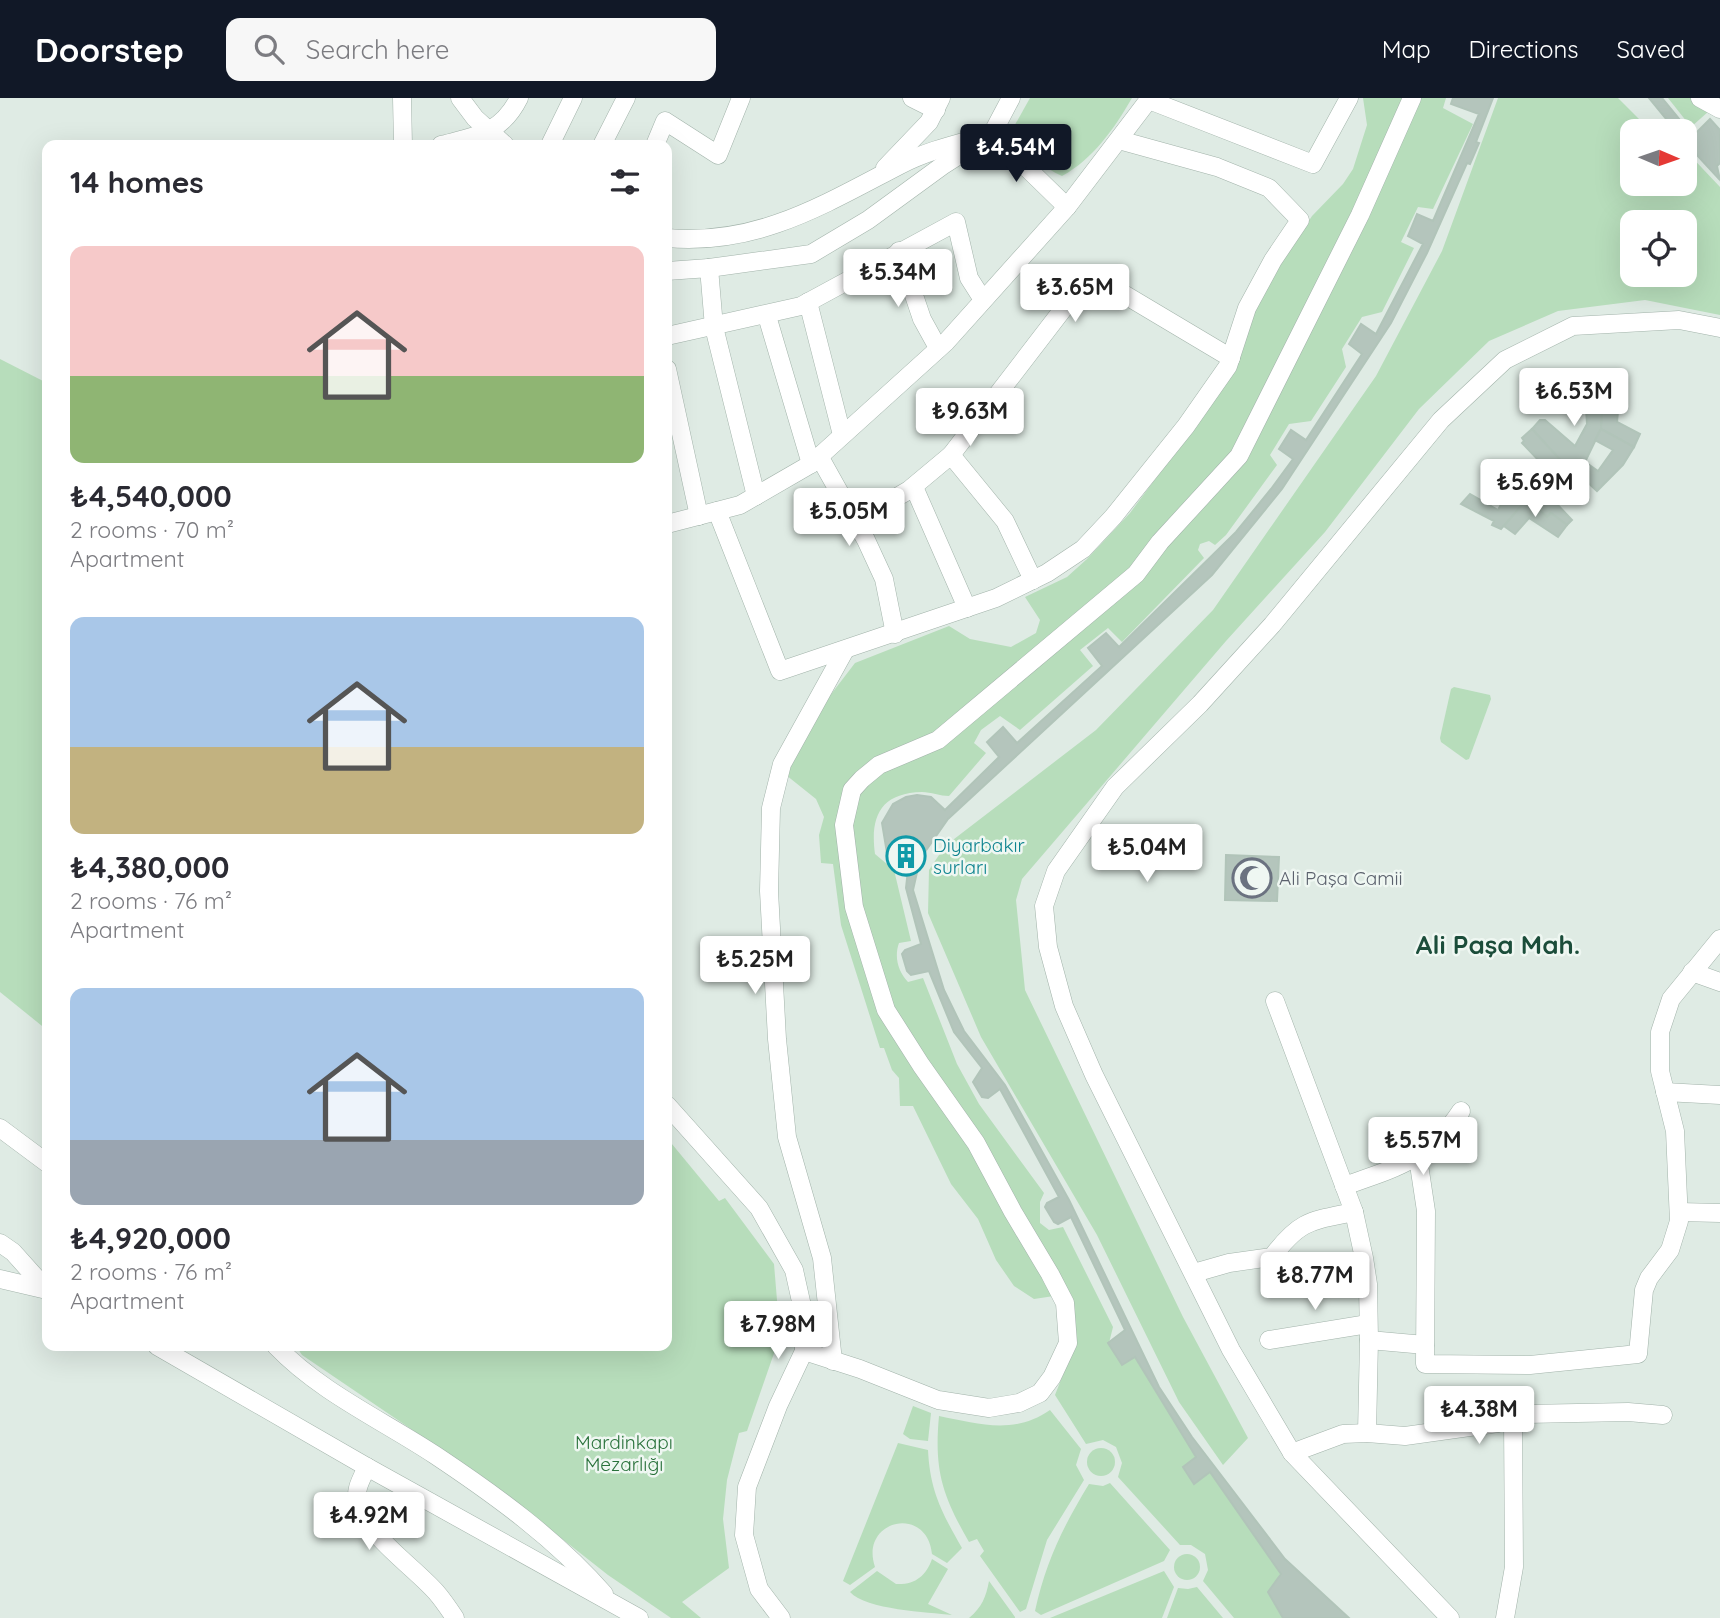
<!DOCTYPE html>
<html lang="en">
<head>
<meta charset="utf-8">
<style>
  :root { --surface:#fff; --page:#f7f7f7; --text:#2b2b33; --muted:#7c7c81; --accent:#111827 }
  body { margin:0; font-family:Quicksand,sans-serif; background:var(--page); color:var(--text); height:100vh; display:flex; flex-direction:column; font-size:26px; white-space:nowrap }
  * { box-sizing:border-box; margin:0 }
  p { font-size:23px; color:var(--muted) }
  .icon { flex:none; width:38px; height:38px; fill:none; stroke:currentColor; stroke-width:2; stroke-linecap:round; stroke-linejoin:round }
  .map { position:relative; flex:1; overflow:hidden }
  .panel { position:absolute; left:42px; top:42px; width:630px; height:1211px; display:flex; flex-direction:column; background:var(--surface); border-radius:14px; box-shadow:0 7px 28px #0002 }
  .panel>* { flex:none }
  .needle { width:46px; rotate:92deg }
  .fabs { position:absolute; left:1620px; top:21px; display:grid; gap:14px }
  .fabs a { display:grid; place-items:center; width:77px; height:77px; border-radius:14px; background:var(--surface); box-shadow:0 7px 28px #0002; font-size:35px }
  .price { position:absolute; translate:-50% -60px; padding:0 16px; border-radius:7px; background:#fff; color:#222; font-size:23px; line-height:46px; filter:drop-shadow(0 2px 4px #0008) }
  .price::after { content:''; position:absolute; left:50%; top:42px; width:21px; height:16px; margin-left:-10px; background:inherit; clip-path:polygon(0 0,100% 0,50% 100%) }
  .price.selected { background:var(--accent); color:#fff }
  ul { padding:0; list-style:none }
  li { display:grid; align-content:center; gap:14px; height:371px; padding:0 28px }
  li span { display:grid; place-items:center; height:217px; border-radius:14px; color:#555 }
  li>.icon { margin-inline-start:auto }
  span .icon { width:126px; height:126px; fill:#fffc; stroke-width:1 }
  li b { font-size:30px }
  h2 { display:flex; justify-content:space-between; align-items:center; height:84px; padding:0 28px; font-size:30px }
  header { display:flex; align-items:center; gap:42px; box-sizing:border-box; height:98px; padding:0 35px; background:var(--accent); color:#fff }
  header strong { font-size:33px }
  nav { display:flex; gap:38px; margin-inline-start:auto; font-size:24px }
  .search { width:490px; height:63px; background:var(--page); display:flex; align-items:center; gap:18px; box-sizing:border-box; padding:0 24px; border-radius:14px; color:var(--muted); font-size:26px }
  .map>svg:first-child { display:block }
  .green { fill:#b7ddbb; fill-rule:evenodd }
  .building { fill:#b4c5bc; stroke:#b1c4b9; stroke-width:2 }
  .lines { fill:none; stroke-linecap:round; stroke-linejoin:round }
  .minor-casing { stroke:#a2b3aa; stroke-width:19 }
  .minor { stroke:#fff; stroke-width:18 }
  .labels { text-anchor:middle; stroke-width:5; stroke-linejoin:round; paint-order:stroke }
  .culture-label { font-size:19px; fill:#0d838f; stroke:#eff7f2; text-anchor:start }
  .worship-label { font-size:19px; fill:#5b616d; stroke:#eff7f2; text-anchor:start }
  .park-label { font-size:19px; fill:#29723b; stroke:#eff7f2 }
  .district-label { font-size:26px; font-weight:bold; fill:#1b4d3a; stroke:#eff7f2 }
</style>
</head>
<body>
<header>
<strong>Doorstep</strong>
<div class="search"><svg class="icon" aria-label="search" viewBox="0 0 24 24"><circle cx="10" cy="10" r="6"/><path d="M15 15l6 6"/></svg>Search here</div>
<nav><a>Map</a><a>Directions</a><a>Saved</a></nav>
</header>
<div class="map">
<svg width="1720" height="1520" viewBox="0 0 1720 1520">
  <rect width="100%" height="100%" fill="#dfebe4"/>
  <g class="green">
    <path d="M1030,0H1132C1114,31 1093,61 1062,78C1041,69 1024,52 1012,32Z"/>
    <path d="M1363,0H1446L1443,10L1473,26L1433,111L1418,109L1401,144L1414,150L1382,214L1362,219L1342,251L1346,269L1311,323L1289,326L1270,357L1277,367L1226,437L1215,447L1209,443L1200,446L1198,452L1204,460L1122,544L1108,530L1080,552L1093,568L1020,632L1000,618L981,632L974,645L986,655L949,698C940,698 931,694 922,694C880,695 870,719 875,756L894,772L911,843L899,845C894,859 898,873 908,884L923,880L957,966L979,1006L1044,1095L1040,1104V1125L1049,1132L1063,1129L1113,1229L1109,1245L1122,1267L1135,1259L1196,1359L1184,1369L1194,1386L1210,1374L1281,1476L1268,1494L1283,1520H1234L1203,1483L1208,1472L1205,1456L1191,1447H1180L1118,1379L1122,1365L1116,1349L1103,1342L1086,1346L1055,1297L1066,1269L1073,1236L1054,1198L1034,1201L1014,1188L996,1162L978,1121L951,1086L913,1008H900L899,980L892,972L884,950H880L841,827L833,766L821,765L819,737L824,719L816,701L786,677L819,612L855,565L949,528L970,541L1011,549L1036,535L1040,522L1025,499L1067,479L1087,461L1130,415L1162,372L1190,329L1258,201L1312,118L1343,86L1353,71L1367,27Z"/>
    <path d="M1498,0H1618L1651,33H1633V86H1685V52L1720,89V217L1645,202L1558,213L1489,243L1419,311L1325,434L1226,543L1022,781L1016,802L1025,892L1183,1219L1248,1340L1223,1367L1179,1304L1097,1137L981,939L928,815L929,772L945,748L1096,632L1213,512L1376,278L1442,153ZM1633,124H1685V177H1633Z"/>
    <path d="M1668,0H1695L1709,13L1691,29Z"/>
    <path d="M0,261L47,285V932L0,894Z"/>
    <path d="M1454,589L1490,597L1491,601L1469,661L1466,662L1441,644L1440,640L1451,591Z"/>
    <path d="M667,1040L719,1103L725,1100L774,1166L780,1238L747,1333L739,1335L727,1382L723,1421L729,1470L682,1504L701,1520H671L608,1477L495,1388L302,1257L296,1248H667Z"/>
    <path d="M913,1308L931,1315L928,1343L910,1341L903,1336Z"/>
    <path d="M1050,1312L1081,1351L1076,1367L1084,1382L1047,1442L1026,1511L1020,1514L980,1458L984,1453L977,1441L969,1444C942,1397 934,1372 939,1318C979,1326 1014,1337 1050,1312Z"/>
    <path d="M898,1345L928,1352C930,1393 942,1415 962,1450L947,1465L932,1456C927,1406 859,1422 875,1469L850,1487L843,1483Z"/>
    <circle cx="1101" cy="1364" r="14"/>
    <path d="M1110,1385L1170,1452L1164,1463L1041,1517L1035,1513C1046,1463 1063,1429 1089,1386L1103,1388Z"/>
    <circle cx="1187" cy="1469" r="13"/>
    <path d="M932,1461L948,1471L928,1506L952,1517C928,1514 866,1512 850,1494L877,1473L896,1486C915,1487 926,1478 932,1461Z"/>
    <path d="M1164,1473L1174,1489L1162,1520H1050Z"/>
    <path d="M989,1483L1015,1519V1520H969C982,1509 986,1499 989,1483Z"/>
    <path d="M1197,1489L1223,1520H1167L1178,1490L1188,1491Z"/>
  </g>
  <g class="building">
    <path d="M1453,0H1493L1476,44L1479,45L1470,66L1467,65L1427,155L1391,225L1282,391L1212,477L948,721L920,761L913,792L944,892L964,933L1005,987L1069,1102L1159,1289L1192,1339L1285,1461L1349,1520H1283L1268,1494L1281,1476L1210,1374L1194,1386L1183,1369L1196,1359L1135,1259L1122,1267L1108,1245L1125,1232L1071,1119L1058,1126L1054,1124L1045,1109L1047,1105L1059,1099L1000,991L988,1000L982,999L973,984L982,970L954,934L929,873L911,877L907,873L902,856L905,852L921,846L906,790L908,772L887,755L882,725L893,706L906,699L917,697L931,699L945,712L999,659L987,644L1003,629L1017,645L1102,568L1088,550L1106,535L1119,549L1236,434L1271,391L1293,361L1279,351L1291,332L1306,342L1362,256L1349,246L1361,226L1376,236L1423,146L1408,138L1417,116L1433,123L1479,16L1451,6Z"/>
    <path d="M1649,0H1662L1693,38L1710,21L1720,32V65L1717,68L1720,82L1685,44V33H1676Z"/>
    <path d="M1586,292L1603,295L1601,331L1585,364L1572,371L1562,364L1532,331L1540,322H1545L1575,348L1587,326L1586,311H1556L1562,293L1586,295Z"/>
    <path d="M1620,294L1617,324L1640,336L1634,349L1601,331L1603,295Z"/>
    <path d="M1532,331L1562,364L1572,371L1527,401L1492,375L1494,373L1491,370L1496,364L1502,363L1526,381L1545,369L1522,345L1524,343L1522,340Z"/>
    <path d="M1601,331L1634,349L1623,367L1597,393L1584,381L1575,387L1565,375L1585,364L1598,373L1613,352L1595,342Z"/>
    <path d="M1489,374L1527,401L1501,431L1492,427L1494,423L1461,406L1470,396L1498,412L1504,401L1483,384L1485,382L1483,380Z"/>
    <path d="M1565,375L1575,387L1554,403L1572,422L1567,427L1551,415L1547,419L1539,412L1542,409L1527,401Z"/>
    <path d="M1527,401L1542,409L1539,412L1547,419L1551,415L1567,427L1558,439L1529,420L1515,436L1504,428Z"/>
    <path d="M1226,757L1279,759L1277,803L1225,802Z"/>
  </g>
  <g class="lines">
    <g class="minor-casing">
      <g id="minor">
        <path d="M402,0L403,47"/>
        <path d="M460,0L475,20L505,47"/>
        <path d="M912,0L936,12"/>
        <path d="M1700,0L1720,11"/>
        <path d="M1149,2L1313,66L1349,0"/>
        <path d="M441,47C476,38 501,36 519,0"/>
        <path d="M550,47L573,0"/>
        <path d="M602,47L626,0"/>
        <path d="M655,47L665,23L718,57L741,0"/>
        <path d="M885,70L929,24L941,0"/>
        <path d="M667,140C757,148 823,107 900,67C928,52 961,45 992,36L1011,0"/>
        <path d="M899,153L922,221L938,250"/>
        <path d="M709,170L811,156L868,122L942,68L992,36L1067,109"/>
        <path d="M667,173L709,170L714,229L756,398"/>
        <path d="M808,204L842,337"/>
        <path d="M767,218L811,366"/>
        <path d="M667,238L801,208L956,124L969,180L983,202"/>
        <path d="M667,271L699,418"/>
        <path d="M951,357L1090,176L1231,260"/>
        <path d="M819,358L866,442L884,481L895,536"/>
        <path d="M914,389L967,510"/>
        <path d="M717,413L780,573L996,500L1047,475L1083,451L1113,419L1186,328L1228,268L1247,210L1273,162L1300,122L1269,90L1217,69L1119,42"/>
        <path d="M856,423L909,392L951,357L1005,423L1033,482"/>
        <path d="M667,426L740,407L811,366L946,244L1067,109L1150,0"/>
        <path d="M1692,874L1720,884"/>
        <path d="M1275,903L1354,1114L1364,1160L1368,1186L1369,1242L1367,1335"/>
        <path d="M1665,994L1720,997"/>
        <path d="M667,1007L759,1110L794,1172L804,1217V1253L778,1308L747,1389L744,1437L759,1491L781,1520"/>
        <path d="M0,1030L47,1065"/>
        <path d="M1418,1060L1426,1113L1425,1266L1530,1267L1638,1256L1644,1192L1649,1180L1670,1152L1679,1123L1675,1033L1660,973V934L1671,901L1720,841"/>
        <path d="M1344,1088C1396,1070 1429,1062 1461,1013"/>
        <path d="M1679,1114L1720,1115"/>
        <path d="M0,1145L13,1154L47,1192"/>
        <path d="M1194,1175L1229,1165L1272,1159C1300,1122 1310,1123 1354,1114"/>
        <path d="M0,1181L47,1192"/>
        <path d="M1269,1242L1368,1226"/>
        <path d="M1369,1242L1425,1247"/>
        <path d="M157,1248L367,1369L639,1520"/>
        <path d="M276,1248C320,1294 382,1322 435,1357C495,1397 556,1441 604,1496"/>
        <path d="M804,1253L860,1271L938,1302L989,1310L1019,1305L1040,1295L1052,1279L1068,1245L1065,1205L1050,1176L1013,1114L976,1045L921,967L886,912L854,809L844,727L852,692L862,681L879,667L938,642L1136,476L1160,444L1239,358L1360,117L1412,0"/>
        <path d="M833,1263L822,1160L787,1039L777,941L769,793L771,710L782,666L845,552"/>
        <path d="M1292,1355L1343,1336L1367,1335L1405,1338L1498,1325L1526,1316L1628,1314L1663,1317"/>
        <path d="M367,1369C362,1380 354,1392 358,1405C368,1439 413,1468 436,1494C443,1502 449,1511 455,1520"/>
        <path d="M1450,1520L1292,1355L1231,1252L1094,977L1064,908L1048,849L1044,808L1056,773L1115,689L1200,606L1272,527L1441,322L1505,262L1573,228L1679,222L1720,230"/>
        <path d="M1505,1520L1514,1469L1513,1320"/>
      </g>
    </g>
    <use href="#minor" class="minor"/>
  </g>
  <defs>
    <g id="building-ring" transform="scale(2.0125)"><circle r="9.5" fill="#eff7f2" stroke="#0f9aa8" stroke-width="1.5"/><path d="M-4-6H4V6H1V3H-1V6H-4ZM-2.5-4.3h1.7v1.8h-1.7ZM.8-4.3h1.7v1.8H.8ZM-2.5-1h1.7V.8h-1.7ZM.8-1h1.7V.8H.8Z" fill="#0f9aa8"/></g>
    <g id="mosque-ring" transform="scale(2.0125)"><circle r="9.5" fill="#eff7f2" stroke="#6b7280" stroke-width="1.5"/><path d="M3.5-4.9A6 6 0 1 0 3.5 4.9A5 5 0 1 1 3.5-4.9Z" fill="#6b7280"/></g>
  </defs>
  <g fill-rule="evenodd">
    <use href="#building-ring" x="906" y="758"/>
    <use href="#mosque-ring" x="1252" y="780"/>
  </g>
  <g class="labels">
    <g class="culture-label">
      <text x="933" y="754">Diyarbakır<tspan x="933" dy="22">surları</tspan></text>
    </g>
    <g class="worship-label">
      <text x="1279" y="787">Ali Paşa Camii</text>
    </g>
    <g class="park-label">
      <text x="624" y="1351">Mardinkapı<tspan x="624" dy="22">Mezarlığı</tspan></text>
    </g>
    <g class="district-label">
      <text x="1498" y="856">Ali Paşa Mah.</text>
    </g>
  </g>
</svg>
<div class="fabs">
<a><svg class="needle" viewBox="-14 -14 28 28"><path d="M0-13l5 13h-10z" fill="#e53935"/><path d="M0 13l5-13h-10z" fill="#7c7c81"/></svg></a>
<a><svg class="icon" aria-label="locate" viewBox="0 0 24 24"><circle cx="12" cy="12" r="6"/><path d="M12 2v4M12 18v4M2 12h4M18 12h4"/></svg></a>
</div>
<b class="price selected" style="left:1016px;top:86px">₺4.54M</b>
<b class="price" style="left:898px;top:211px">₺5.34M</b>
<b class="price" style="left:1075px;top:226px">₺3.65M</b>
<b class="price" style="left:1574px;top:330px">₺6.53M</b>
<b class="price" style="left:970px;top:350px">₺9.63M</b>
<b class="price" style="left:1535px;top:421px">₺5.69M</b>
<b class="price" style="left:849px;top:450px">₺5.05M</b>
<b class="price" style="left:1147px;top:786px">₺5.04M</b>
<b class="price" style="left:755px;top:898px">₺5.25M</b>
<b class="price" style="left:1423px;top:1079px">₺5.57M</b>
<b class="price" style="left:1315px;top:1214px">₺8.77M</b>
<b class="price" style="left:778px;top:1263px">₺7.98M</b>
<b class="price" style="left:1479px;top:1348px">₺4.38M</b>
<b class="price" style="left:369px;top:1454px">₺4.92M</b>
<section class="panel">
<h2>14 homes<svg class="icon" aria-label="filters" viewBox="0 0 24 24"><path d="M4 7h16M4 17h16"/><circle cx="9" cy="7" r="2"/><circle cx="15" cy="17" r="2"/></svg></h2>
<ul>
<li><span style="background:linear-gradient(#f6c9c9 60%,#8fb573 0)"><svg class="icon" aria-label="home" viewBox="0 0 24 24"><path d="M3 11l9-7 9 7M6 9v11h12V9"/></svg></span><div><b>₺4,540,000</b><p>2 rooms · 70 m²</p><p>Apartment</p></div></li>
<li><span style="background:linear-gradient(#a9c7e8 60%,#c2b280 0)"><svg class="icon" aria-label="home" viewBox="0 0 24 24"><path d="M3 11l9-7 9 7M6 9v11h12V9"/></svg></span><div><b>₺4,380,000</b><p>2 rooms · 76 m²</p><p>Apartment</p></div></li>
<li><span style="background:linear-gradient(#a9c7e8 70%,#9aa5b1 0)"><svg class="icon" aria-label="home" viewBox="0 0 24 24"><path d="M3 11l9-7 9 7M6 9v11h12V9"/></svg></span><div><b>₺4,920,000</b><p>2 rooms · 76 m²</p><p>Apartment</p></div></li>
</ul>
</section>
</div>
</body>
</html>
